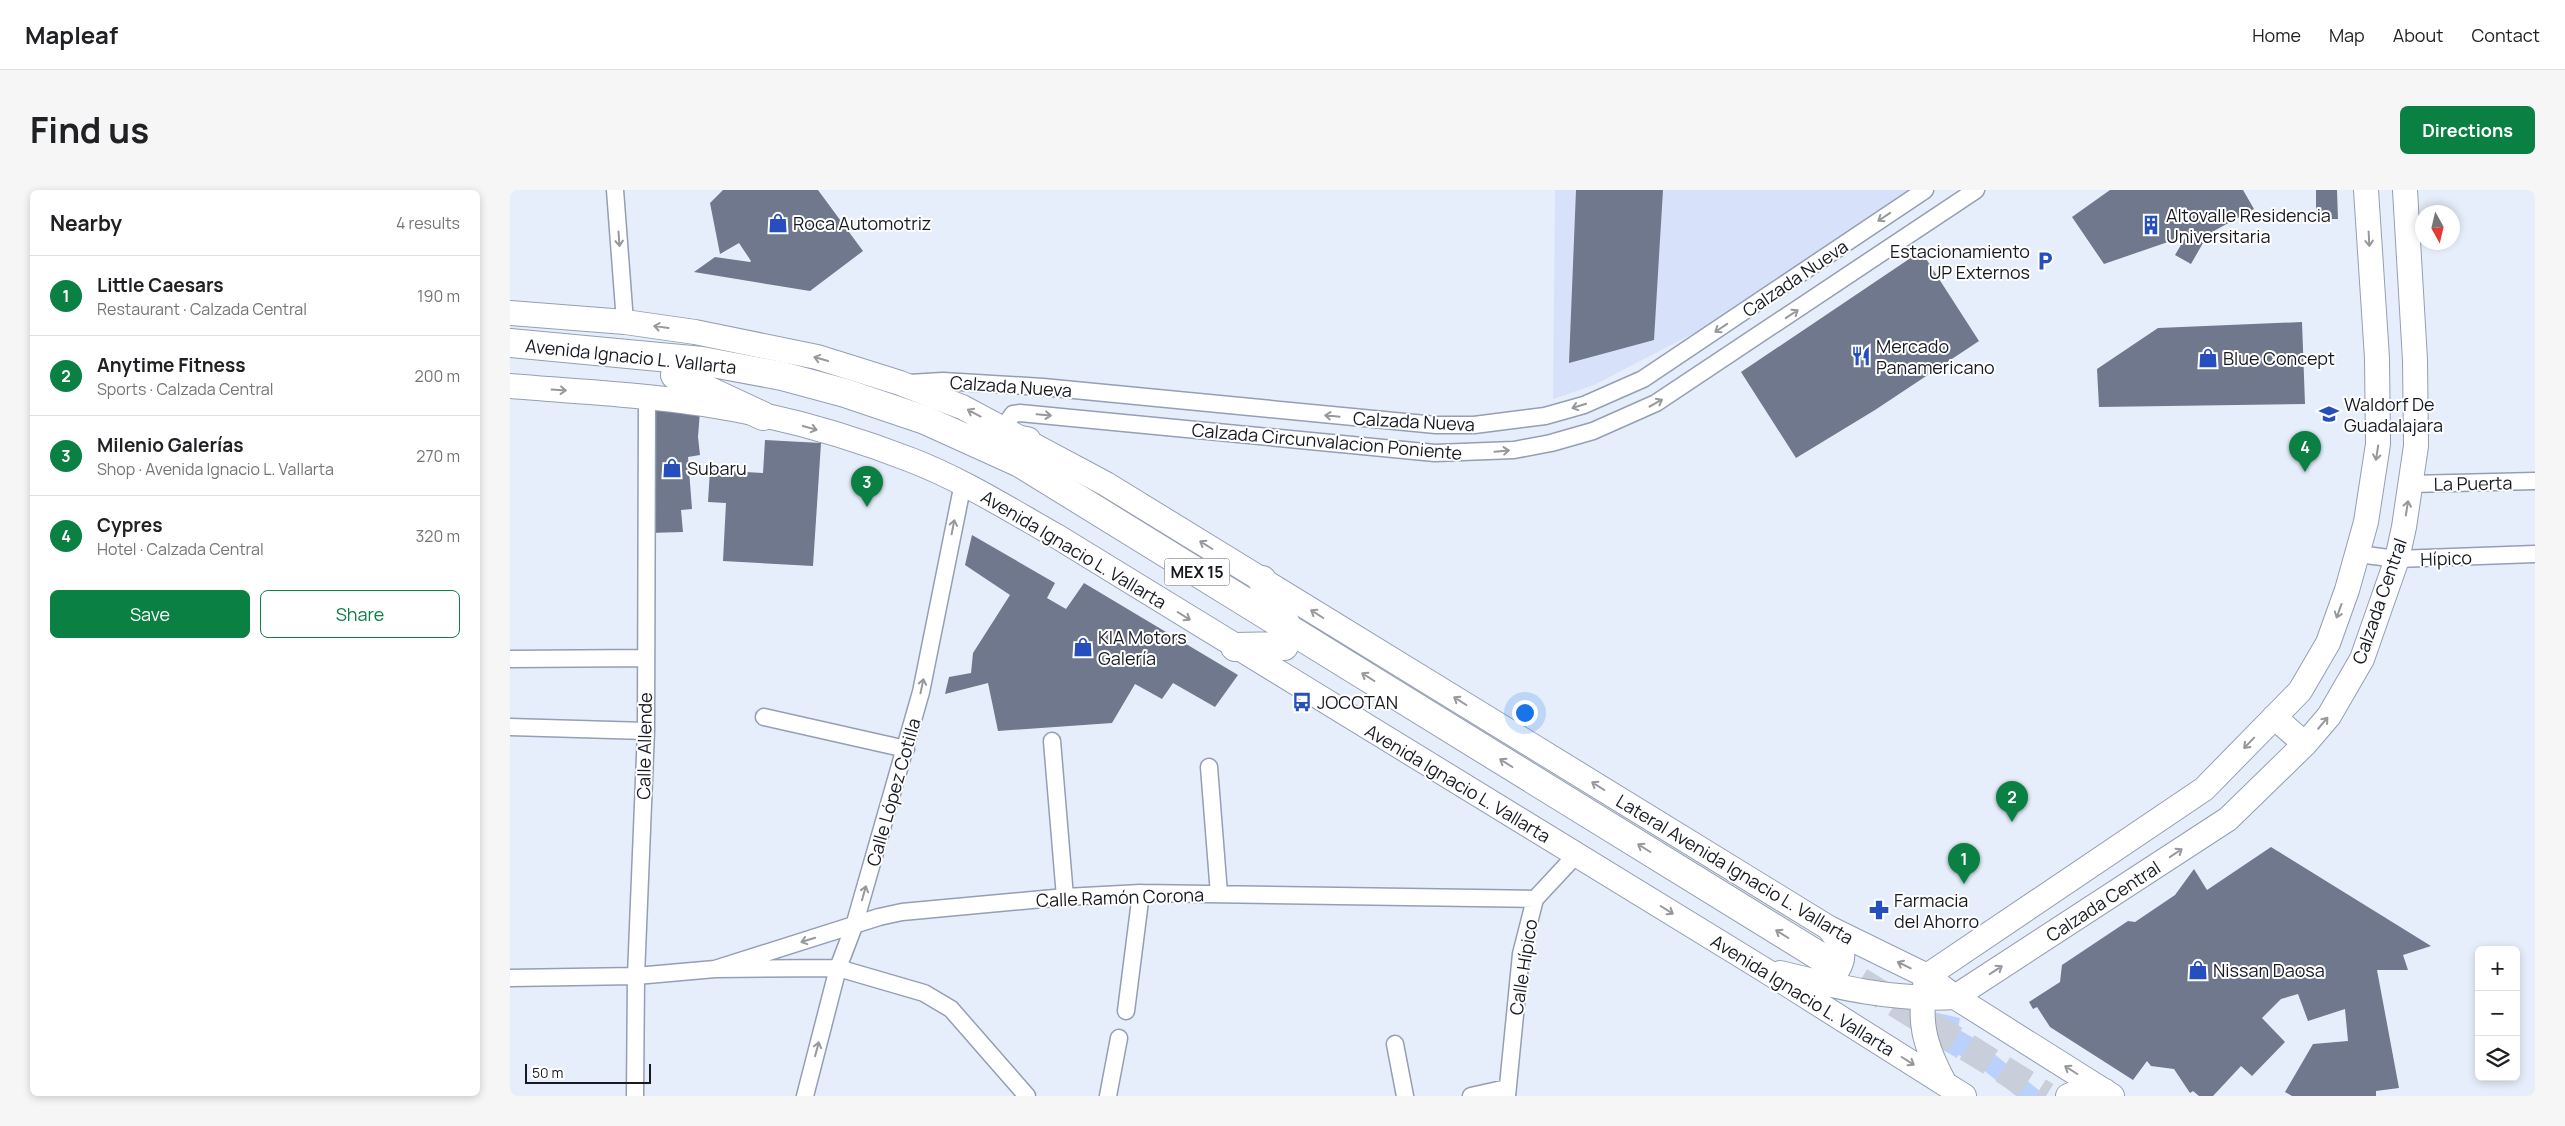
<!DOCTYPE html>
<html lang="en">
<head>
<meta charset="utf-8">
<style>
	:root { --surface:#fff; --page:#f6f6f6; --text:#202124; --muted:#757577; --line:#e0e0e0; --accent:#0b8043 }
	body { margin:0; font-family:Manrope,sans-serif; background:var(--page); color:var(--text) }
	.controls { position:absolute; right:15px; bottom:15px; display:grid; overflow:hidden; border-radius:8px; box-shadow:0 2px 8px #0003 }
	.controls button { width:45px; height:45px; display:grid; place-items:center; padding:0; border:0; border-bottom:1px solid var(--line); background:var(--surface); color:var(--text); font:25px sans-serif }
	.compass { position:absolute; left:1905px; top:15px; width:45px; height:45px; border-radius:50%; background:var(--surface); box-shadow:0 2px 8px #0003; rotate:172deg }
	.scale { position:absolute; left:15px; bottom:12px; width:126px; box-sizing:border-box; padding-left:5px; border:2px solid #171a22; border-top:0; font-size:14px; line-height:18px; white-space:nowrap; color:#171a22; -webkit-text-stroke:4px #fff; paint-order:stroke }
	.you { position:absolute; left:1014px; top:522px; width:18px; height:18px; margin:-12px; border:4px solid #fff; border-radius:50%; background:#1a73e8; box-shadow:0 0 0 8px #1a73e833 }
	.badge { display:grid; place-items:center; width:32px; height:32px; border-radius:50%; background:var(--accent); color:#fff; font-size:16px; font-weight:700 }
	.pin { position:absolute; translate:-50% -41px; filter:drop-shadow(0 1px 2px #0008) }
	.pin::after { content:''; position:absolute; top:26px; width:18px; height:15px; background:inherit; clip-path:polygon(0 0,100% 0,50% 100%) }
	.list { margin:0; padding:0; list-style:none }
	h2 { display:flex; justify-content:space-between; align-items:center; height:65px; margin:0; padding:0 20px; font-size:21px }
	h2 small { font-size:16px; font-weight:400; color:var(--muted) }
	.list li { display:grid; grid-template-columns:32px 1fr auto; gap:15px; align-items:center; box-sizing:border-box; height:80px; padding:0 20px; border-top:1px solid var(--line) }
	.list b { display:block; font-size:19px; white-space:nowrap }
	.list p { margin:0; font-size:16px; white-space:nowrap; color:var(--muted) }
	.list em { font-size:16px; font-style:normal; color:var(--muted) }
	.actions { display:flex; gap:10px; padding:15px 20px }
	.actions a { flex:1; padding:11px 0; border:1px solid var(--accent); border-radius:8px; text-align:center; font-size:18px; color:var(--accent) }
	.actions .main { background:var(--accent); color:#fff }
	.icon { flex:none; width:28px; height:28px; fill:none; stroke:currentColor; stroke-width:2; stroke-linecap:round; stroke-linejoin:round }
	.map { position:relative; flex:none; width:2025px; height:906px; overflow:hidden; border-radius:8px }
	header { display:flex; align-items:center; gap:30px; box-sizing:border-box; height:70px; padding:0 25px; background:var(--surface); border-bottom:1px solid var(--line) }
	header strong { font-size:24px }
	nav { display:flex; gap:28px; margin-inline-start:auto; font-size:18px }
	.intro { display:flex; align-items:center; justify-content:space-between; box-sizing:border-box; height:120px; padding:0 30px }
	h1 { margin:0; font-size:35px }
	.button { padding:12px 22px; border-radius:8px; background:var(--accent); color:#fff; font-size:18px; font-weight:700 }
	main { display:flex; gap:30px; padding:0 30px }
	aside { flex:1; background:var(--surface); border-radius:8px; box-shadow:0 2px 8px #0003 }
	.map>svg:first-child { display:block }
</style>
</head>
<body>
<header>
<strong>Mapleaf</strong>
<nav><a>Home</a><a>Map</a><a>About</a><a>Contact</a></nav>
</header>
<div class="intro"><h1>Find us</h1><a class="button">Directions</a></div>
<main>
<aside>
<h2>Nearby<small>4 results</small></h2>
<ul class="list">
<li><span class="badge">1</span><div><b>Little Caesars</b><p>Restaurant · Calzada Central</p></div><em>190 m</em></li>
<li><span class="badge">2</span><div><b>Anytime Fitness</b><p>Sports · Calzada Central</p></div><em>200 m</em></li>
<li><span class="badge">3</span><div><b>Milenio Galerías</b><p>Shop · Avenida Ignacio L. Vallarta</p></div><em>270 m</em></li>
<li><span class="badge">4</span><div><b>Cypres</b><p>Hotel · Calzada Central</p></div><em>320 m</em></li>
</ul>
<div class="actions"><a class="main">Save</a><a>Share</a></div>
</aside>
<div class="map">
<svg width="2025" height="906" viewBox="0 0 2025 906">
	<rect width="100%" height="100%" fill="#e7eefb"/>
	<path fill="#d7e2fa" d="M 1045,0 L 1401,0 L 1188,141 L 1084,195 L 1043,209 Z"/>
	<path fill="#bbd1fd" d="M 1423,822 L 1450,828 L 1448,839 L 1467,850 L 1536,906 L 1506,906 L 1477,883 L 1470,874 L 1448,865 L 1447,868 L 1426,856 Z"/>
	<path fill="#6f788c" d="M 213,0 L 308,0 L 353,61 L 300,101 L 184,82 L 205,67 L 240,72 L 241,71 L 229,53 L 210,64 L 200,13 Z
		M 1066,0 L 1153,0 L 1144,150 L 1059,173 Z
		M 1600,0 L 1733,0 L 1744,19 L 1691,48 L 1684,43 L 1594,74 L 1562,27 Z
		M 1806,0 L 1827,0 L 1828,29 L 1806,29 Z
		M 1675,48 L 1680,53 L 1685,48 L 1693,53 L 1681,74 L 1665,65 Z
		M 1411,61 L 1469,151 L 1365,220 L 1286,268 L 1231,182 Z
		M 1792,132 L 1795,214 L 1589,217 L 1587,179 L 1648,138 Z
		M 137,215 L 190,221 L 188,247 L 190,265 L 178,267 L 182,319 L 171,320 L 173,342 L 138,343 Z
		M 255,250 L 311,253 L 303,376 L 213,371 L 216,313 L 198,312 L 200,280 L 253,283 Z
		M 462,345 L 545,393 L 537,408 L 556,419 L 574,393 L 728,485 L 705,517 L 663,493 L 652,509 L 625,494 L 602,533 L 488,541 L 478,493 L 435,504 L 439,487 L 461,483 L 463,463 L 500,405 L 455,375 Z
		M 1761,657 L 1921,756 L 1893,765 L 1898,780 L 1867,780 L 1889,898 L 1866,901 L 1866,906 L 1782,906 L 1775,902 L 1803,854 L 1838,851 L 1835,819 L 1798,831 L 1788,804 L 1771,809 L 1752,828 L 1775,852 L 1742,886 L 1731,876 L 1703,906 L 1689,906 L 1683,901 L 1680,903 L 1664,879 L 1641,876 L 1637,871 L 1623,890 L 1540,837 L 1527,817 L 1523,819 L 1519,812 L 1550,792 L 1552,775 L 1618,731 L 1625,732 L 1665,705 L 1684,679 L 1697,700 Z"/>
	<g fill="none" stroke-linecap="round" stroke-linejoin="round">
		<path stroke="#c8ceda" stroke-width="28" stroke-dasharray="28 14" stroke-linecap="butt" d="M 1314,769 L 1536,906"/>
		<defs>
			<path id="street" d="M 105,0 L 115,132
				M 399,193 L 433,191 L 533,197 L 926,235 L 964,235 L 1035,226 L 1074,215 L 1133,189 L 1415,0
				M 493,238 L 503,224 L 510,223 L 925,263 L 1004,260 L 1041,253 L 1083,241 L 1146,213 L 1466,0
				M 1901,294 L 2025,291
				M 1848,364 L 1887,369 L 2025,364
				M 0,469 L 136,468
				M 254,527 L 396,559
				M 0,537 L 136,541
				M 542,551 L 555,707
				M 699,577 L 709,704
				M 205,779 L 369,727 L 392,722 L 555,707 L 631,703 L 1025,709
				M 0,788 L 126,786 L 205,779 L 328,778 L 414,803 L 441,819 L 517,906
				M 616,821 L 631,703
				M 885,854 L 895,906
				M 125,906 L 126,786 L 136,541 L 137,207
				M 295,906 L 328,778 L 344,736 L 411,502 L 453,293
				M 598,906 L 609,848
				M 961,906 L 997,898
				M 997,906 L 1011,764 L 1025,709 L 1066,665"/>
			<path id="secondary" d="M 0,123 L 115,132 L 185,142 L 307,167 L 390,193 L 452,217 L 596,294 L 1319,738 L 1417,786 L 1445,807 L 1602,906
				M 0,196 C 45,200 91,202 136,207 C 226,215 317,237 401,270 C 453,290 500,320 548,347 L 1253,779 L 1454,906
				M 1764,527 L 1795,554
				M 1270,783 C 1327,797 1385,811 1445,807 L 1718,629 L 1795,554 L 1819,526 L 1852,469 L 1887,369 L 1894,337 L 1906,256 L 1905,170 L 1895,0
				M 1317,793 C 1337,771 1337,762 1319,738
				M 1435,894 C 1414,855 1407,830 1417,786 L 1694,599 L 1790,501 L 1818,453 L 1837,400 L 1856,332 L 1868,254 L 1867,168 L 1856,0
				M 1558,906 L 1573,900 L 1595,901"/>
			<path id="highway" d="M 0,153 L 192,171 L 272,186 L 335,203 L 415,230 L 510,273 L 1314,769
				M 165,185 L 253,226
				M 466,244 L 517,251
				M 752,390 L 778,438
				M 725,457 L 774,456"/>
		</defs>
		<use href="#street" stroke="#949eb4" stroke-width="19"/>
		<use href="#secondary" stroke="#949eb4" stroke-width="26"/>
		<use href="#highway" stroke="#949eb4" stroke-width="30"/>
		<use href="#street" stroke="#fff" stroke-width="16"/>
		<use href="#secondary" stroke="#fff" stroke-width="24"/>
		<use href="#highway" stroke="#fff" stroke-width="28"/>
	</g>
	<defs><path id="oneway-shaft" d="M-6 0H5M1.5-3L5.5 0L1.5 3" fill="none" stroke-width="1.6" stroke-linecap="round" stroke-linejoin="round" transform="scale(1.25)"/></defs>
	<g stroke="#97989c">
		<use href="#oneway-shaft" transform="translate(1374 27) rotate(146)"/>
		<use href="#oneway-shaft" transform="translate(109 49) rotate(86)"/>
		<use href="#oneway-shaft" transform="translate(1859 49) rotate(87)"/>
		<use href="#oneway-shaft" transform="translate(1282 124) rotate(-34)"/>
		<use href="#oneway-shaft" transform="translate(151 137) rotate(-172)"/>
		<use href="#oneway-shaft" transform="translate(1211 138) rotate(146)"/>
		<use href="#oneway-shaft" transform="translate(311 169) rotate(-164)"/>
		<use href="#oneway-shaft" transform="translate(49 200) rotate(4)"/>
		<use href="#oneway-shaft" transform="translate(1146 213) rotate(-29)"/>
		<use href="#oneway-shaft" transform="translate(1069 216) rotate(163)"/>
		<use href="#oneway-shaft" transform="translate(464 223) rotate(-152)"/>
		<use href="#oneway-shaft" transform="translate(534 225) rotate(5)"/>
		<use href="#oneway-shaft" transform="translate(822 226) rotate(-174)"/>
		<use href="#oneway-shaft" transform="translate(300 238) rotate(15)"/>
		<use href="#oneway-shaft" transform="translate(992 261) rotate(-5)"/>
		<use href="#oneway-shaft" transform="translate(1867 263) rotate(99)"/>
		<use href="#oneway-shaft" transform="translate(1897 318) rotate(-81)"/>
		<use href="#oneway-shaft" transform="translate(443 337) rotate(-79)"/>
		<use href="#oneway-shaft" transform="translate(696 355) rotate(-148)"/>
		<use href="#oneway-shaft" transform="translate(1829 421) rotate(110)"/>
		<use href="#oneway-shaft" transform="translate(807 424) rotate(-148)"/>
		<use href="#oneway-shaft" transform="translate(674 426) rotate(32)"/>
		<use href="#oneway-shaft" transform="translate(858 487) rotate(-148)"/>
		<use href="#oneway-shaft" transform="translate(412 496) rotate(-78)"/>
		<use href="#oneway-shaft" transform="translate(950 511) rotate(-148)"/>
		<use href="#oneway-shaft" transform="translate(1813 533) rotate(-50)"/>
		<use href="#oneway-shaft" transform="translate(1739 553) rotate(134)"/>
		<use href="#oneway-shaft" transform="translate(996 573) rotate(-148)"/>
		<use href="#oneway-shaft" transform="translate(1088 596) rotate(-148)"/>
		<use href="#oneway-shaft" transform="translate(1134 658) rotate(-148)"/>
		<use href="#oneway-shaft" transform="translate(1666 663) rotate(-34)"/>
		<use href="#oneway-shaft" transform="translate(354 703) rotate(-74)"/>
		<use href="#oneway-shaft" transform="translate(1157 720) rotate(32)"/>
		<use href="#oneway-shaft" transform="translate(1272 744) rotate(-148)"/>
		<use href="#oneway-shaft" transform="translate(298 750) rotate(163)"/>
		<use href="#oneway-shaft" transform="translate(1394 775) rotate(-154)"/>
		<use href="#oneway-shaft" transform="translate(1486 780) rotate(-33)"/>
		<use href="#oneway-shaft" transform="translate(307 859) rotate(-75)"/>
		<use href="#oneway-shaft" transform="translate(1398 871) rotate(32)"/>
		<use href="#oneway-shaft" transform="translate(1561 880) rotate(-148)"/>
	</g>
	<defs>
		<symbol id="shop-bare" viewBox="-9 -9 18 18"><path d="M-5-2.5h2.3a2.7 3.5 0 0 1 5.4 0H5L5.5 6h-11ZM-1.5-2.5h3a1.5 2.3 0 0 0-3 0Z" fill="#274ebd" stroke="#fff" stroke-width="2.5" paint-order="stroke"/></symbol>
		<symbol id="building-bare" viewBox="-9 -9 18 18"><path d="M-4-6H4V6H1V3H-1V6H-4ZM-2.5-4.3h1.7v1.8h-1.7ZM.8-4.3h1.7v1.8H.8ZM-2.5-1h1.7V.8h-1.7ZM.8-1h1.7V.8H.8Z" fill="#274ebd" stroke="#fff" stroke-width="2.5" paint-order="stroke"/></symbol>
		<symbol id="parking-bare" viewBox="-9 -9 18 18"><path d="M-3.5-5.5H1a3.5 3.5 0 0 1 0 7H-1V5.5H-3.5ZM-1-3.4V-.6H.8a1.4 1.4 0 0 0 0-2.8Z" fill="#274ebd" stroke="#fff" stroke-width="2.5" paint-order="stroke"/></symbol>
		<symbol id="restaurant-bare" viewBox="-9 -9 18 18"><path d="M-5-6h1v4h1v-4h1v4h1v-4h1v5L-1.5 .5V6h-2V.5L-5-1ZM5-6V6H3V1.5H1.5Q1.5-4 5-6Z" fill="#274ebd" stroke="#fff" stroke-width="2.5" paint-order="stroke"/></symbol>
		<symbol id="school-bare" viewBox="-9 -9 18 18"><path d="M0-5L7-2L0 1L-7-2ZM-4 1L0 2.5L4 1V4Q0 6-4 4Z" fill="#274ebd" stroke="#fff" stroke-width="2.5" paint-order="stroke"/></symbol>
		<symbol id="bus-bare" viewBox="-9 -9 18 18"><path d="M-5-6H5V4H4V6H2V4H-2V6H-4V4H-5ZM-3.5-4V0h7V-4ZM-3.5 1.2v1.5H-2V1.2ZM2 1.2v1.5H3.5V1.2Z" fill="#274ebd" stroke="#fff" stroke-width="2.5" paint-order="stroke"/></symbol>
		<symbol id="pharmacy-bare" viewBox="-9 -9 18 18"><path d="M-2-6h4v4h4v4h-4v4h-4v-4h-4v-4h4Z" fill="#274ebd" stroke="#fff" stroke-width="2.5" paint-order="stroke"/></symbol>
	</defs>
	<g fill-rule="evenodd">
		<use href="#shop-bare" x="254" y="19" width="28" height="28"/>
		<use href="#building-bare" x="1627" y="21" width="28" height="28"/>
		<use href="#parking-bare" x="1521" y="57" width="28" height="28"/>
		<use href="#restaurant-bare" x="1337" y="152" width="28" height="28"/>
		<use href="#shop-bare" x="1684" y="154" width="28" height="28"/>
		<use href="#school-bare" x="1805" y="210" width="28" height="28"/>
		<use href="#shop-bare" x="148" y="264" width="28" height="28"/>
		<use href="#shop-bare" x="559" y="443" width="28" height="28"/>
		<use href="#bus-bare" x="778" y="498" width="28" height="28"/>
		<use href="#pharmacy-bare" x="1355" y="706" width="28" height="28"/>
		<use href="#shop-bare" x="1674" y="766" width="28" height="28"/>
	</g>
	<g text-anchor="middle" dominant-baseline="central" stroke-width="4" stroke-linejoin="round" paint-order="stroke">
		<rect fill="#fff" stroke="#5d5f64" stroke-width="1" x="654.5" y="368.5" width="65" height="27" rx="4"/>
		<g font-size="16" font-weight="bold" fill="#171a22">
			<text x="687" y="382">MEX 15</text>
		</g>
		<g font-size="18" fill="#171a22" stroke="#fff" text-anchor="start">
			<text x="1656" y="25">Altovalle Residencia<tspan x="1656" dy="21">Universitaria</tspan></text>
			<text x="283" y="33">Roca Automotriz</text>
			<text x="1520" y="61" text-anchor="end">Estacionamiento<tspan x="1520" dy="21">UP Externos</tspan></text>
			<text x="1366" y="156">Mercado<tspan x="1366" dy="21">Panamericano</tspan></text>
			<text x="1713" y="168">Blue Concept</text>
			<text x="1834" y="214">Waldorf De<tspan x="1834" dy="21">Guadalajara</tspan></text>
			<text x="177" y="278">Subaru</text>
			<text x="588" y="447">KIA Motors<tspan x="588" dy="21">Galería</tspan></text>
			<text x="807" y="512">JOCOTAN</text>
			<text x="1384" y="710">Farmacia<tspan x="1384" dy="21">del Ahorro</tspan></text>
			<text x="1703" y="780">Nissan Daosa</text>
		</g>
		<g font-size="18" fill="#171a22" stroke="#fff">
			<text transform="translate(1285 88) rotate(-34)">Calzada Nueva</text>
			<text transform="translate(121 166) rotate(6)">Avenida Ignacio L. Vallarta</text>
			<text transform="translate(501 196) rotate(4)">Calzada Nueva</text>
			<text transform="translate(904 231) rotate(3)">Calzada Nueva</text>
			<text transform="translate(817 251) rotate(5)">Calzada Circunvalacion Poniente</text>
			<text transform="translate(1963 293) rotate(-1)">La Puerta</text>
			<text transform="translate(564 359) rotate(31)">Avenida Ignacio L. Vallarta</text>
			<text transform="translate(1936 368) rotate(-2)">Hípico</text>
			<text transform="translate(1869 411) rotate(-71)">Calzada Central</text>
			<text transform="translate(134 556) rotate(-89)">Calle Allende</text>
			<text transform="translate(948 593) rotate(31)">Avenida Ignacio L. Vallarta</text>
			<text transform="translate(383 602) rotate(-74)">Calle López Cotilla</text>
			<text transform="translate(1225 679) rotate(31)">Lateral Avenida Ignacio L. Vallarta</text>
			<text transform="translate(610 707) rotate(-2)">Calle Ramón Corona</text>
			<text transform="translate(1593 711) rotate(-33)">Calzada Central</text>
			<text transform="translate(1013 777) rotate(-81)">Calle Hípico</text>
			<text transform="translate(1293 805) rotate(32)">Avenida Ignacio L. Vallarta</text>
		</g>
	</g>
</svg>
<div class="controls">
<button>+</button>
<button>−</button>
<button><svg class="icon" aria-label="layers" viewBox="0 0 24 24"><path d="M12 4l9 5-9 5-9-5zM3 14l9 5 9-5"/></svg></button>
</div>
<svg class="compass" viewBox="-18 -18 36 36"><path d="M0-13l5 13h-10z" fill="#e53935"/><path d="M0 13l5-13h-10z" fill="#757577"/></svg>
<div class="scale">50 m</div>
<div class="you"></div>
<div class="pin badge" style="left:1454px;top:694px">1</div>
<div class="pin badge" style="left:1502px;top:632px">2</div>
<div class="pin badge" style="left:357px;top:317px">3</div>
<div class="pin badge" style="left:1795px;top:282px">4</div>
</div>
</main>
</body>
</html>
